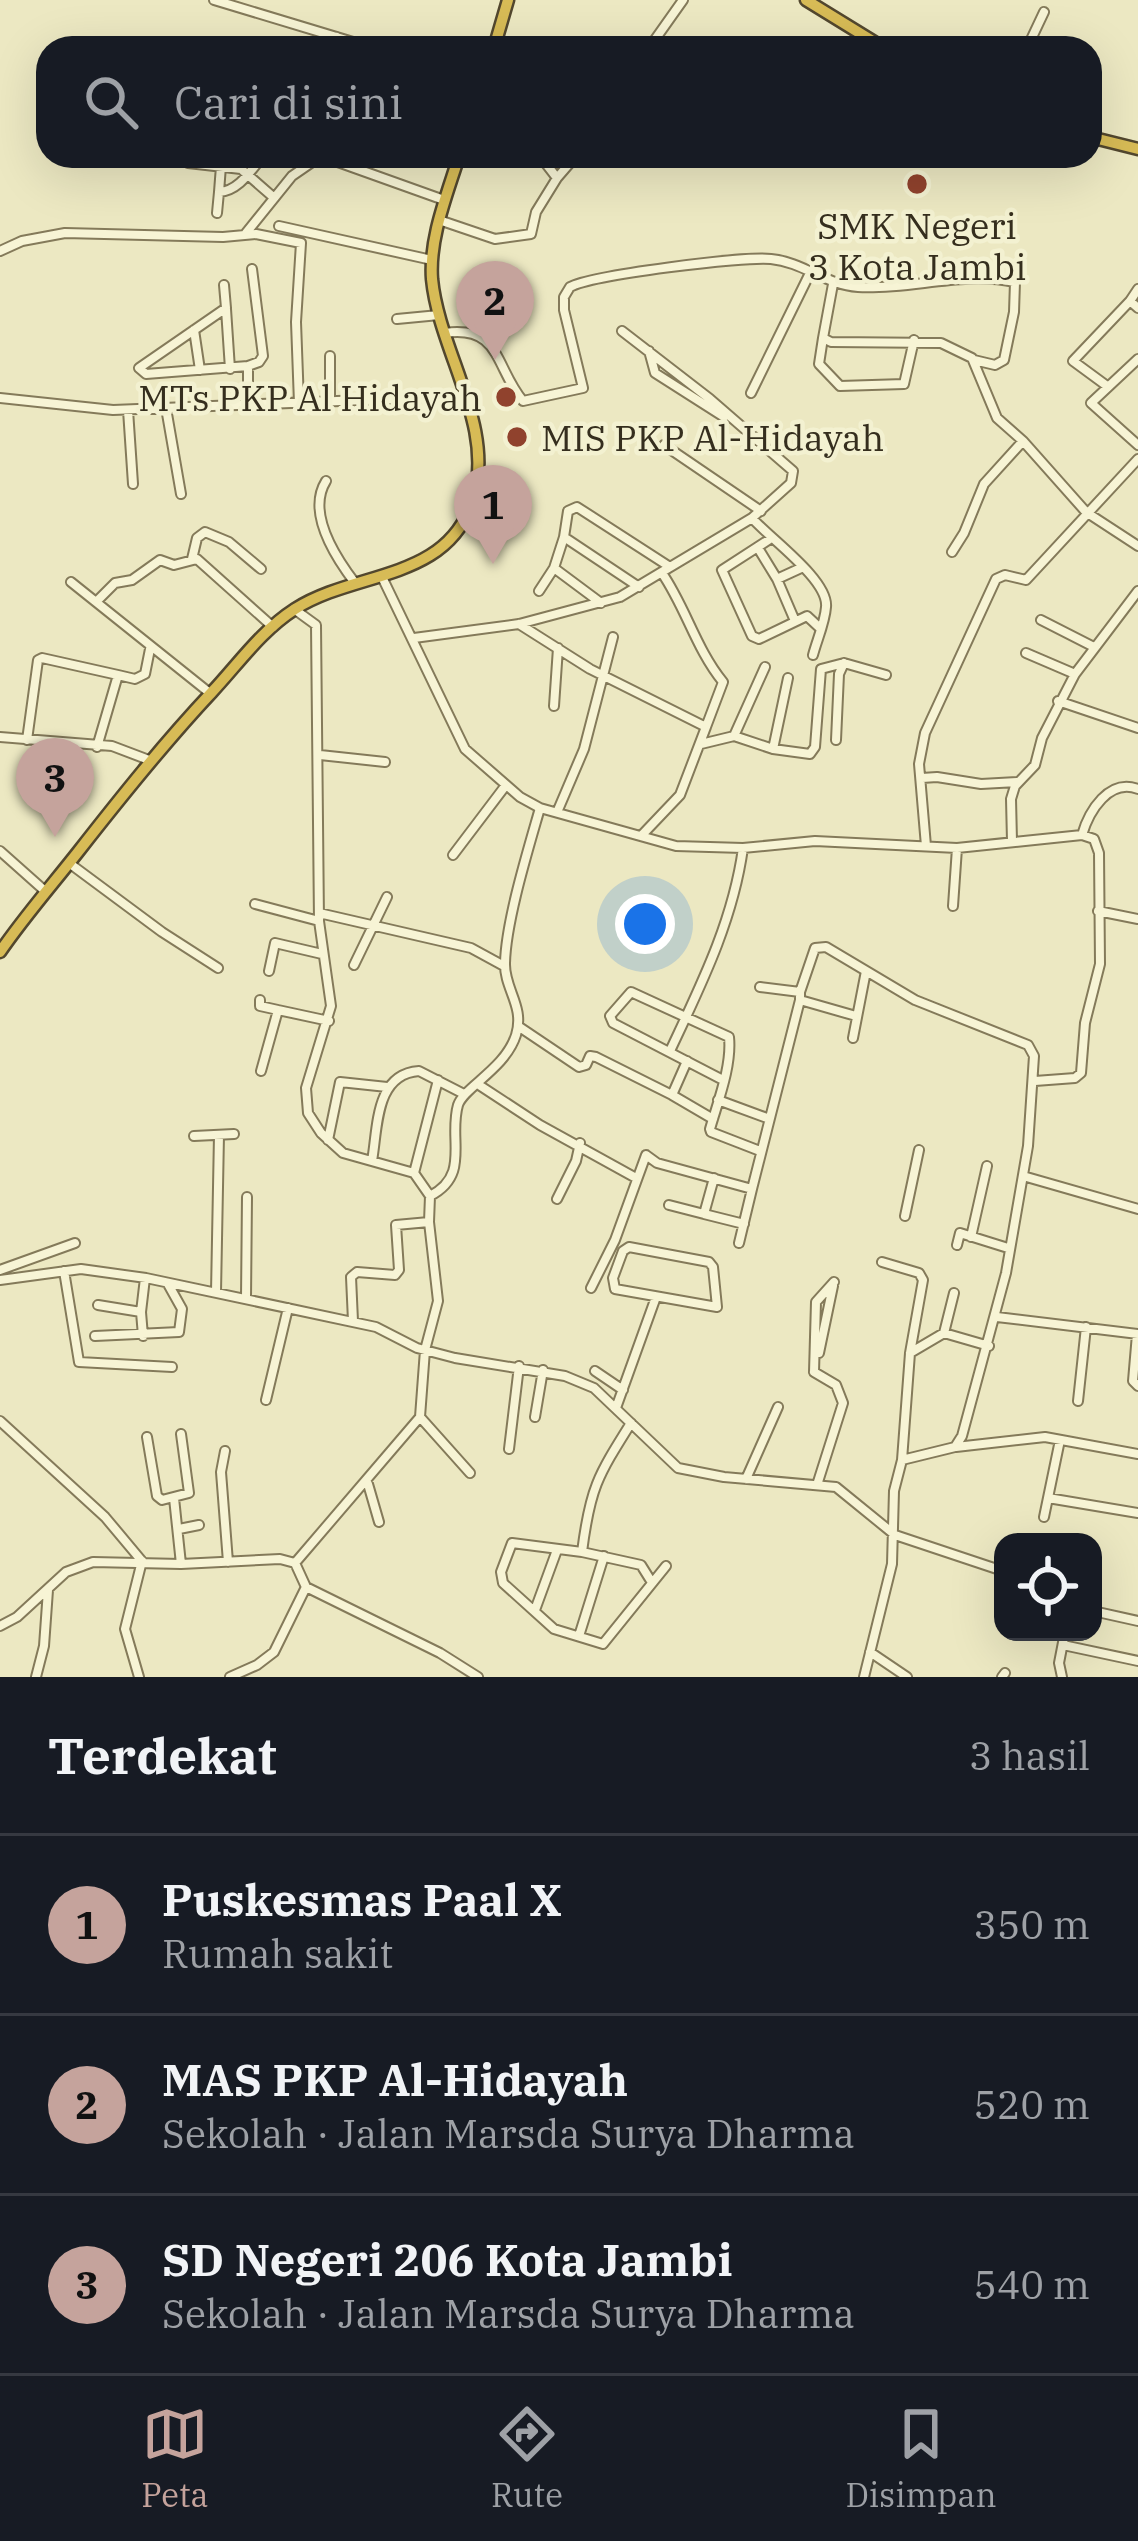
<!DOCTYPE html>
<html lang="id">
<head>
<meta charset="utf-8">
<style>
	:root { --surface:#171b24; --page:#242831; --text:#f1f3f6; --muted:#9ea1a6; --line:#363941; --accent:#c5a39c }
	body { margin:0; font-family:"IBM Plex Serif",serif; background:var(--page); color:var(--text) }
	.controls { position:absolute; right:36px; bottom:36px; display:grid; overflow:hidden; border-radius:24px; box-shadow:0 12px 48px #0002 }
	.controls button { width:108px; height:108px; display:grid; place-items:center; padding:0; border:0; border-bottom:3px solid var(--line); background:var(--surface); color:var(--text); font:60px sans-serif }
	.you { position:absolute; left:645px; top:924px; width:42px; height:42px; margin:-30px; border:9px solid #fff; border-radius:50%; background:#1a73e8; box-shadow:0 0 0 18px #1a73e833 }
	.badge { display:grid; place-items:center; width:78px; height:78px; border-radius:50%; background:var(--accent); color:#111; font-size:39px; font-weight:700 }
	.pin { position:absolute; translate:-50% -99px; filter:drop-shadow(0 3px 6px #0008) }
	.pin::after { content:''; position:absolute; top:63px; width:42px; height:36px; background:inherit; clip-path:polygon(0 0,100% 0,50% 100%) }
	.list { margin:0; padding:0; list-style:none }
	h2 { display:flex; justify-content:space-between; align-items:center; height:156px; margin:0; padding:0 48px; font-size:51px }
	h2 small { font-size:39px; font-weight:400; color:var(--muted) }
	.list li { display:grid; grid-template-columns:78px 1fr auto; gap:36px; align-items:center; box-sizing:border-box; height:180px; padding:0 48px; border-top:3px solid var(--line) }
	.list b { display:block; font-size:45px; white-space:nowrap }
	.list p { margin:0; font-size:39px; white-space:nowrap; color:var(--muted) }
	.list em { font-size:39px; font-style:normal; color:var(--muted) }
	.icon { flex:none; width:66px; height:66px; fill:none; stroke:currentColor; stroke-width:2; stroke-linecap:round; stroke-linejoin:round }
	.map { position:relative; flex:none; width:1138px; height:1677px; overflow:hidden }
	.search { position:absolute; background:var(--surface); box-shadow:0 12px 48px #0002; left:36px; right:36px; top:36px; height:132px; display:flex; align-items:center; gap:30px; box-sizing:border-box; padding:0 42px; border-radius:36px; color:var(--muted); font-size:45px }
	.sheet { height:696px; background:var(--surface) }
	nav { display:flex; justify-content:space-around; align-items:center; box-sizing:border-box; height:168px; border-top:3px solid var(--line); background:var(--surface); font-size:33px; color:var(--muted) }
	nav a { display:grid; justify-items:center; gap:6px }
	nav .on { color:var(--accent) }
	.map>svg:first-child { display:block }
</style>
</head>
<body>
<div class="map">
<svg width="1138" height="1677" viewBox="0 0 1138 1677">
	<rect width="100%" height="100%" fill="#ece8c2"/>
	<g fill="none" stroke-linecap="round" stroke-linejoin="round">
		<defs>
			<path id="minor" d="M 214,0 L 373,48
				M 329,48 L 337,37
				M 649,48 L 683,0
				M 1027,48 L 1044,12
				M 185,156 L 188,163 L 241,169 L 272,196
				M 276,156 L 278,158
				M 321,156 L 444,200
				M 221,166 L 219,192 C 239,191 251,170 263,156
				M 355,167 L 361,156
				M 557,178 L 576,156
				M 217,213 L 219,192
				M 439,220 L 495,239 L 531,234 L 536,212 L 557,178 L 540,156
				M 279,226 L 432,260
				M 246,233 L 292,176 L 321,156
				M 0,251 L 22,241 L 65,233 L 223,237 L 256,234 L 301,243 L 296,322 L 299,403
				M 833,284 L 823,338 L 831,342 L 941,343 L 972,358 L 997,418 L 1023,441 L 1086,512 L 1138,546
				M 224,285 L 226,308 L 139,368 L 146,374 L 248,366 L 248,403
				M 1138,289 L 1130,301 L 1138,308
				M 226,309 L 230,369
				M 397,319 L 439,315
				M 194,330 L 200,370
				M 445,333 C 501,325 495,368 523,401 L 583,388 L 564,310 L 564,297 L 570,287 C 592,275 744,256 771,259 C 803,262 826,285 858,287 C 911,290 961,271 1015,282 L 1014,312 L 1004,360 L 995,365 L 974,360
				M 823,338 L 819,364 L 840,386 L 904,384 L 914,340
				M 649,351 L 655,373 L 724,417
				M 1138,359 L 1091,403 L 1138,445
				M 248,366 L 259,362 L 263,356 L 252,269
				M 1107,386 L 1073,361 L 1130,301
				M 751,393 L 810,273
				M 0,398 L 113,410 L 464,396
				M 330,403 L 330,356
				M 166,408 L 181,494
				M 128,410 L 133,484
				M 664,445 L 761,511
				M 326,481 C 306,513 336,558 355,583
				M 752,518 C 768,537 829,580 826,607 C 825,622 817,640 813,655
				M 564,537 L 568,511 L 577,507 L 670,567
				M 770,539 L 722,570 L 752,636 L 759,639 L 807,616 L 821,629
				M 758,548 L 777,579 L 795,621
				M 952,552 L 964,533 L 984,484 L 1023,441
				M 192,559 L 197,538 L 205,532 L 229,542 L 261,569
				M 554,568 L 601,603
				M 662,573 C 686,608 696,649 723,682 L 706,727
				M 382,577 L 465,749 L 520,797 L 540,808 L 676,846 L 743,848 L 815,841 L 957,848 L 1082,835 L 1094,839 L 1099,853 L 1100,964 L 1085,1023 L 1081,1073 L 1075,1078 L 1035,1081
				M 777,579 L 801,568
				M 71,582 L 211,694
				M 539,591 L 554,568 L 564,537 L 639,587
				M 96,602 L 115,583 L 132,580 L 160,560 L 174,565 L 197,559 L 273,627
				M 294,609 L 316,625 L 319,921 L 331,1006 L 306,1088 L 308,1113 L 321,1133 L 343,1153 L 414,1173 L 430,1196 C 471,1175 448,1139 458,1105 C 464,1087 505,1069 516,1035 C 525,1006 504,989 505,963 C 506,921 528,850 540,808
				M 1041,620 L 1094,647
				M 519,624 L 590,669 L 706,727 L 680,795 L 641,836
				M 414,638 L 519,624 L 620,597 L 752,518 L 791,483 L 793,471 L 710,399 L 622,331
				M 1026,653 L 1075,674
				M 118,675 L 135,679 L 145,674 L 150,649
				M 1058,701 L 1138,728
				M 554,706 L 558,648
				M 734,736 L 773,749 L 810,754 L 815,747 L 821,669 L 844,663 L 886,675
				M 0,737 L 112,746 L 149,760
				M 27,740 L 38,660 L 42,658 L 118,675 L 97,747
				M 836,740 L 839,674 L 844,663
				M 701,744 L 734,736 L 765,667
				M 773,749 L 788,678
				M 320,755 L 385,762
				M 922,778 L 937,777 L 981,784 L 1017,782
				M 558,810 L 584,749 L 613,637
				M 1082,835 C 1089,811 1109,778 1138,789
				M 1012,841 L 1011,799 L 1015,786 L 1035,765 L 1042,738 L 1075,674 L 1138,591
				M 926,846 L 919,764 L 925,733 L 996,579 L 1005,575 L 1026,580 L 1138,459
				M 0,851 L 45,891
				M 453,855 L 506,785
				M 69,863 L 162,932 L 218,968
				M 255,904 L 319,921
				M 953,906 L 957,848
				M 1098,911 L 1138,919
				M 319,913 L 471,948 L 504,966
				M 354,965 L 387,897
				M 269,971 L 275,943 L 322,954
				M 760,987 L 800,992 L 800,1000 L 856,1016
				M 800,992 L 815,948 L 826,947 L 915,1000 L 1028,1045 L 1034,1056 L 1028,1146 L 1006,1273 L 962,1436 L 955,1447 L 902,1460 L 894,1491 L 892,1564 L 864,1677
				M 260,1000 L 260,1006 L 278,1010
				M 518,1026 L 579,1067 L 586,1065 L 590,1056 L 596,1057 L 672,1095 L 687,1061
				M 853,1038 L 866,971
				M 670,1051 C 701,985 733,921 743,848
				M 261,1071 L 278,1010 L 329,1021
				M 723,1080 L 613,1023 L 610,1016 L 631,992 L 729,1037 C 732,1066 718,1101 710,1129 L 711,1132 L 760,1151
				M 479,1085 L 540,1125 L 636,1178
				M 672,1095 L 713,1119
				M 718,1100 L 767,1118
				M 194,1136 L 234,1134
				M 328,1140 L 340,1082 L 387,1087
				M 372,1161 C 378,1127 375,1074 419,1071 L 464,1094
				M 414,1173 L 438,1080
				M 1023,1176 L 1138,1209
				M 714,1178 L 704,1214 L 744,1224
				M 557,1199 L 576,1161 L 580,1143
				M 669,1205 L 704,1214
				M 905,1216 L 919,1150
				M 971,1237 L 987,1166
				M 739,1243 L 752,1189
				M 957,1245 L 960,1233 L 1008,1248
				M 629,1247 L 709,1262 L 713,1267 L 717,1307 L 615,1289 L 613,1278 L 623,1251 Z
				M 882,1262 L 919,1273 L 923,1280 L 910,1353 L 902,1460
				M 0,1270 L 75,1243
				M 64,1271 L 79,1362 L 172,1367
				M 0,1280 L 81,1269 L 146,1278 L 376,1327 L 417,1348 L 455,1358 L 565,1376 L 594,1388 L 678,1468 L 724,1477 L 836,1487 L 895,1535 L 1003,1571
				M 591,1288 L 615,1240 L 646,1155 L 657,1163 L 752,1189 L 800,1000
				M 216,1292 L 219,1135
				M 246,1298 L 247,1197
				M 98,1305 L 141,1312
				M 997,1317 L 1138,1334
				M 353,1321 L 351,1277 L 357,1272 L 395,1275 L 399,1270 L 396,1225 L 429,1222
				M 944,1333 L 954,1293
				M 1137,1334 L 1133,1381 L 1138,1386
				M 95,1336 L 179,1332 L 182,1309 L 168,1284
				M 143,1336 L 141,1312 L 145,1278
				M 819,1353 L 833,1286
				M 910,1353 L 944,1333 L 989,1346
				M 595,1371 L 623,1390
				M 814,1372 L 836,1385 L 843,1403 L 817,1485
				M 814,1372 L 816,1302 L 834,1282
				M 266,1400 L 288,1308
				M 1078,1401 L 1086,1327
				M 616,1408 L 656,1297
				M 420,1417 L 470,1473
				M 535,1417 L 543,1370
				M 0,1421 L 105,1517 L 141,1560
				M 631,1423 C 597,1477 590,1489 582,1552 L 512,1543 L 501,1572 L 503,1583 L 554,1629 L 603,1644 L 666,1566
				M 147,1437 L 157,1496 L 162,1500 L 189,1493 L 181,1434
				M 956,1447 L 1045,1437 L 1138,1454
				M 509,1449 L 519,1366
				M 225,1451 L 221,1472 L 228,1562
				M 746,1479 L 778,1407
				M 368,1484 L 379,1522
				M 174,1498 L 181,1564
				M 1048,1498 L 1138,1513
				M 1044,1517 L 1060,1440
				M 179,1529 L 199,1525
				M 582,1552 L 641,1565 L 651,1581
				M 295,1563 L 420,1417 L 425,1350 L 438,1301 L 429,1222 L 430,1196
				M 535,1610 L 557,1550
				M 1093,1611 L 1138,1621
				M 0,1626 L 17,1617 L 66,1572 L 93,1562 L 181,1564 L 280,1559 L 295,1563 L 306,1587 L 440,1653 L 478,1677
				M 579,1636 L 604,1556
				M 1063,1645 L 1138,1661
				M 870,1652 L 907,1677
				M 36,1677 L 44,1646 L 48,1590
				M 139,1677 L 125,1629 L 142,1561
				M 230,1677 L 257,1665 L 274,1652 L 306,1587
				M 1002,1677 L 1005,1673
				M 1062,1677 L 1059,1663 L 1065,1632"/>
			<path id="highway" d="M 806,0 L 884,48
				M 494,48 L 508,0
				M 1090,137 L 1138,149
				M 0,952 C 24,917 52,885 78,852 C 121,797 164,743 212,692 C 239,663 261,631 295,609 C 356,570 447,582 473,500 C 496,426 439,352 432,279 C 429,238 447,195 459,156"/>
		</defs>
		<use href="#minor" stroke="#847a5a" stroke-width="12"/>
		<use href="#highway" stroke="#52472e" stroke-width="15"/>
		<use href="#minor" stroke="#f7f4d5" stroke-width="8"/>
		<use href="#highway" stroke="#d7bb56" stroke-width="10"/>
	</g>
	<g fill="#90422d" stroke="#f3f1d1" stroke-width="4.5">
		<circle cx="917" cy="184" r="12"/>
		<circle cx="506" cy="397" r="12"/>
		<circle cx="517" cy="437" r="12"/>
	</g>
	<g text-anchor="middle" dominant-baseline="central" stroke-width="9" stroke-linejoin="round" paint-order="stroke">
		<g font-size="36" fill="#352e1e" stroke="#f3f1d1">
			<text x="917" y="225">SMK Negeri<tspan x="917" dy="41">3 Kota Jambi</tspan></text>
			<text x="482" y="397" text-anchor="end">MTs PKP Al Hidayah</text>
			<text x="541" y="437" text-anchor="start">MIS PKP Al-Hidayah</text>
		</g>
	</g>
</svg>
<div class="controls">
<button><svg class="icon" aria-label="locate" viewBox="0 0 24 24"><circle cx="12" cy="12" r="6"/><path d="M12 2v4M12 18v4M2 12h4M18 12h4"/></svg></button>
</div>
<div class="you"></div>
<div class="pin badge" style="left:493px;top:564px">1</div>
<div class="pin badge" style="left:495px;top:360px">2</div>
<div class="pin badge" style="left:55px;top:837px">3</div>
<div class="search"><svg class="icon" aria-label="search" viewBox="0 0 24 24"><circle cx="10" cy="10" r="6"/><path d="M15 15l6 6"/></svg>Cari di sini</div>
</div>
<section class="sheet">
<h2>Terdekat<small>3 hasil</small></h2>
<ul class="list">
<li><span class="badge">1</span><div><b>Puskesmas Paal X</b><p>Rumah sakit</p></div><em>350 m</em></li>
<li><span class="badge">2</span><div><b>MAS PKP Al-Hidayah</b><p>Sekolah · Jalan Marsda Surya Dharma</p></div><em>520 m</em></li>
<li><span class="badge">3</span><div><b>SD Negeri 206 Kota Jambi</b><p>Sekolah · Jalan Marsda Surya Dharma</p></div><em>540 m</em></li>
</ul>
</section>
<nav>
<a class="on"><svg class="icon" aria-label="map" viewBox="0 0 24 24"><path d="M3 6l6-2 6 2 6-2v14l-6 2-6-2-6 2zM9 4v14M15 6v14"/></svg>Peta</a>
<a><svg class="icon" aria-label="directions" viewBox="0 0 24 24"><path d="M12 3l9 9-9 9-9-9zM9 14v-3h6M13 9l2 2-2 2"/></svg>Rute</a>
<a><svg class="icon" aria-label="saved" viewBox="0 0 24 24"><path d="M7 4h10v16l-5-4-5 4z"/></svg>Disimpan</a>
</nav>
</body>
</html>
